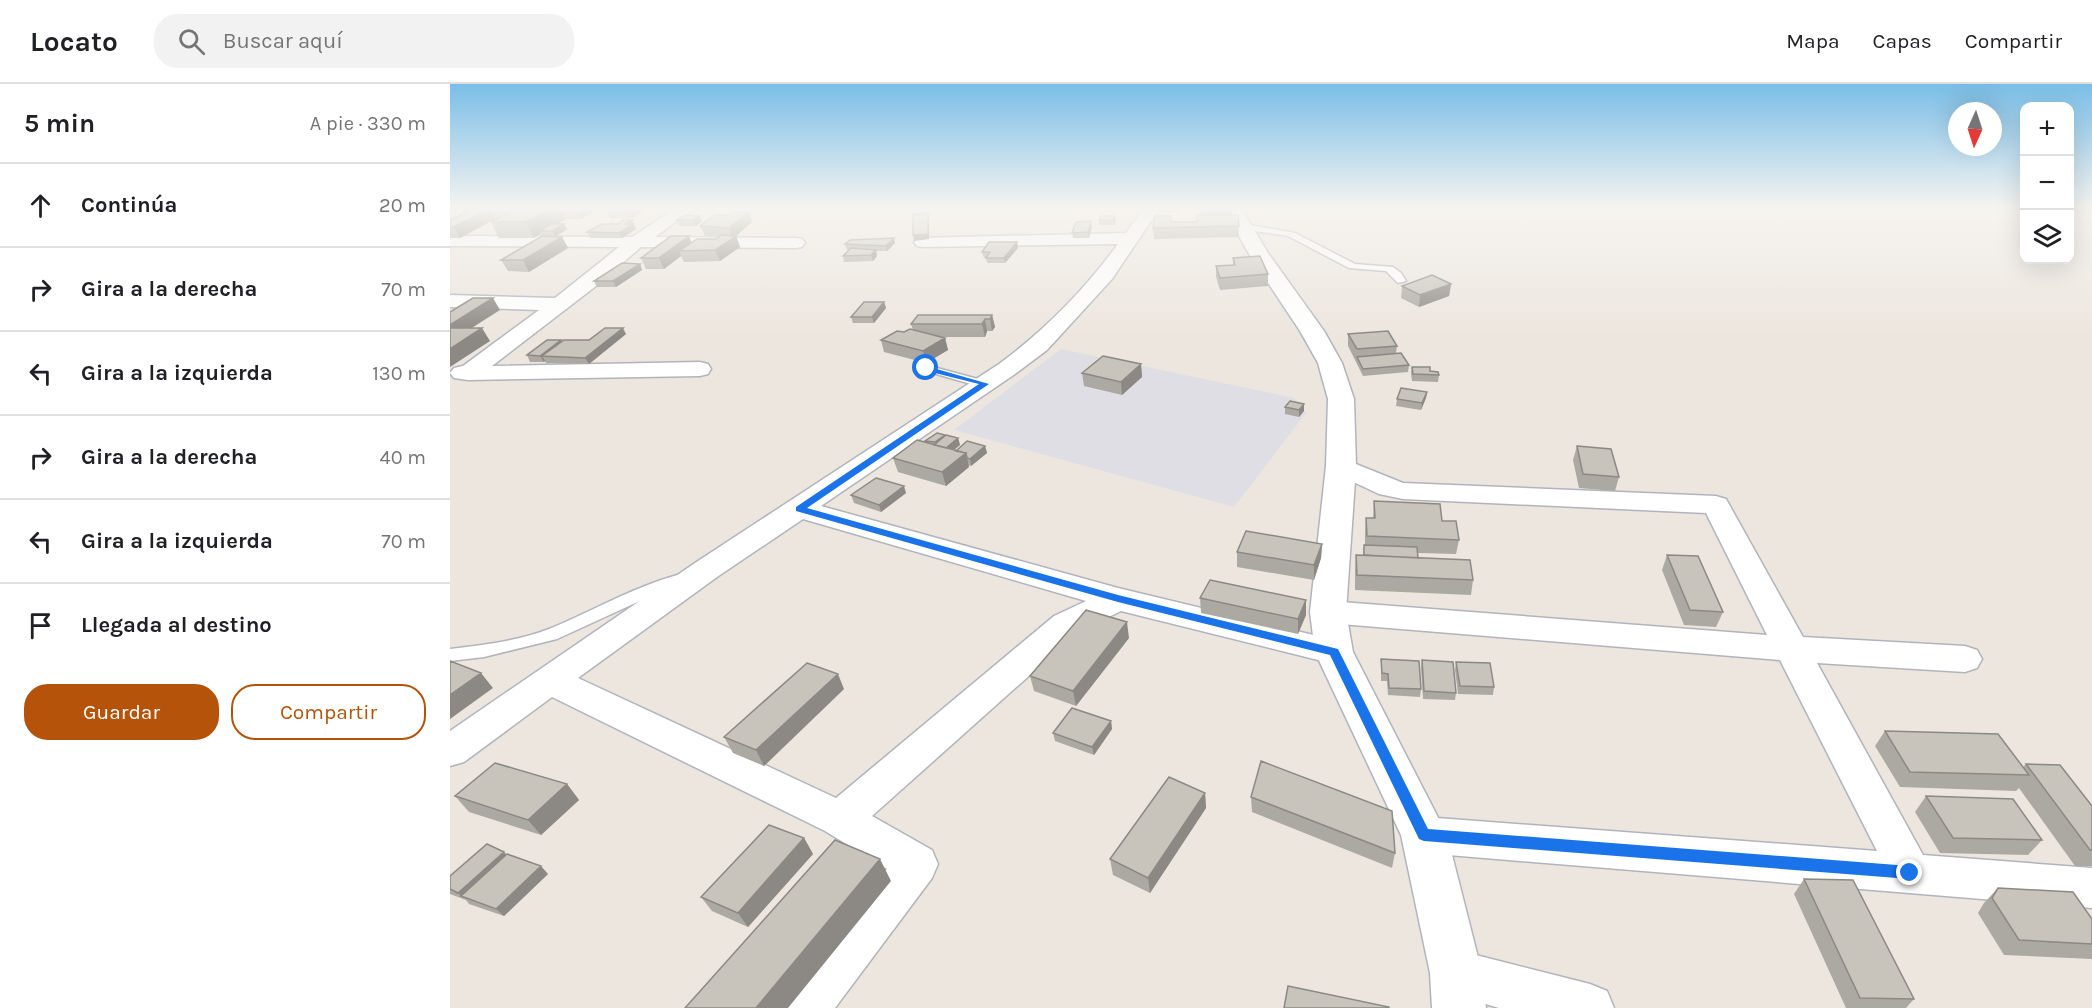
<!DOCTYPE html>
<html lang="es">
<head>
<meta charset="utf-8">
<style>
	:root { --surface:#fff; --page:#f2f2f2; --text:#202124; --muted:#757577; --line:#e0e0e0; --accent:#b45309 }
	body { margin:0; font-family:Karla,sans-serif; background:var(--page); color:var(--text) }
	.controls { position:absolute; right:18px; top:18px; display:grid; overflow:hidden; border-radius:12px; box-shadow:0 6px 24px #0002 }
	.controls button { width:54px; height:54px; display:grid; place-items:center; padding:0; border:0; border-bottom:2px solid var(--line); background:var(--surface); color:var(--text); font:30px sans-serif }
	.compass { position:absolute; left:1498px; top:18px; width:54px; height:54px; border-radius:50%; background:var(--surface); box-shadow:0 6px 24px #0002; rotate:183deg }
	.stop { position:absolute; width:18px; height:18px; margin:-14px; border:4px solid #1a73e8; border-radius:50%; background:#fff }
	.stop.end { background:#1a73e8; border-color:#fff; box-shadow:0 2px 6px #0008 }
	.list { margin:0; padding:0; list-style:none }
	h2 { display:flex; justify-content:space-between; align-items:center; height:78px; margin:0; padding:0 24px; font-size:26px }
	h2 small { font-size:20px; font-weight:400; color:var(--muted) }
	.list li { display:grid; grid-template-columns:39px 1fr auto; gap:18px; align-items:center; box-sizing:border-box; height:84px; padding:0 24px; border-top:2px solid var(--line) }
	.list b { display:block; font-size:22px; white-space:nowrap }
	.list em { font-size:20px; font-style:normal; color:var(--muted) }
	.actions { display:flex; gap:12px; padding:18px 24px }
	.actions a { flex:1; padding:14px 0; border:2px solid var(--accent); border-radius:24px; text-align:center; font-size:21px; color:var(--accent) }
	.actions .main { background:var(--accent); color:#fff }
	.icon { flex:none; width:33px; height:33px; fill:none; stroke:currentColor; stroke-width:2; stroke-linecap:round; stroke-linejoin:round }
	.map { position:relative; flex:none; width:1642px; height:924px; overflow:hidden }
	header { display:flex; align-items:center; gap:36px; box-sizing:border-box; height:84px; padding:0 30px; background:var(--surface); border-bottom:2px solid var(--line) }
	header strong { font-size:28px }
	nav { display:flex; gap:33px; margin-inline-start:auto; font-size:21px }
	.search { width:420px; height:54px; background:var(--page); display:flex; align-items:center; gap:15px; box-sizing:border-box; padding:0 21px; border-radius:24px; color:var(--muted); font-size:22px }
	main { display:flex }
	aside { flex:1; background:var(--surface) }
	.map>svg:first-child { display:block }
</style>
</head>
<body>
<header>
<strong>Locato</strong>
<div class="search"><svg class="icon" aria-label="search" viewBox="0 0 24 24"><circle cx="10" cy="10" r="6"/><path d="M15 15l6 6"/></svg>Buscar aquí</div>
<nav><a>Mapa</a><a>Capas</a><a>Compartir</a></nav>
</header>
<main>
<aside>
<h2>5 min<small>A pie · 330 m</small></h2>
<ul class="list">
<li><svg class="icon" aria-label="ahead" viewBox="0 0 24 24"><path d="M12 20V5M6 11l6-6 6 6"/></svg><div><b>Continúa</b></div><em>20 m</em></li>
<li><svg class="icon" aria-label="right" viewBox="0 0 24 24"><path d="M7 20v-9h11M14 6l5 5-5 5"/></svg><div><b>Gira a la derecha</b></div><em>70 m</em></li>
<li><svg class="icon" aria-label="left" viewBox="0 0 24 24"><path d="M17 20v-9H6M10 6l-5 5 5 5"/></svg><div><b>Gira a la izquierda</b></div><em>130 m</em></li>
<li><svg class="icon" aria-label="right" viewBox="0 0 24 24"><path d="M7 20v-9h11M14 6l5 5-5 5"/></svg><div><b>Gira a la derecha</b></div><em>40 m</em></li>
<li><svg class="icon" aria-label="left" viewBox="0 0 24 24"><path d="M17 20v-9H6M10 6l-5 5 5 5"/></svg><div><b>Gira a la izquierda</b></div><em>70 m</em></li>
<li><svg class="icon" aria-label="arrive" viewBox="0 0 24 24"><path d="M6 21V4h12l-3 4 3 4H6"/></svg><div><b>Llegada al destino</b></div></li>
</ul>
<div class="actions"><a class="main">Guardar</a><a>Compartir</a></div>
</aside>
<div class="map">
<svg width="1642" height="924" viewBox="0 0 1642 924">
	<rect width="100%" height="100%" fill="#ece6de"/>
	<path fill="#e0dee5" d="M 611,265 L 844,314 L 856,329 L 784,423 L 504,346 Z"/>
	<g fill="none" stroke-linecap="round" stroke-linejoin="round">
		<defs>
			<path id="service" d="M 794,140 L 845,149 L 905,180 L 943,183 L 951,189 L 956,197 L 948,199 L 936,187 L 899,184 L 838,152 L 791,145 L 791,141 Z
				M 476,281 L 539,298 L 541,300 L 535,304 L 472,286 L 470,284 Z
				M 231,490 L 237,491 L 239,495 L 237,499 L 205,510 L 107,555 L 34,573 L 0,577 L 0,565 C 32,561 69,557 99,545 C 143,527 185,502 231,490 Z"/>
			<path id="minor" d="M 226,124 L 245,124 L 205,153 L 346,154 L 352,155 L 355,159 L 352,163 L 346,164 L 191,163 L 146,202 L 42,282 L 250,278 L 258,280 L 261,285 L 258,290 L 250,292 L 18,296 L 4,294 L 0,289 L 4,284 L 13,282 L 89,226 L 0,223 L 0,211 L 105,214 L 169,163 L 0,162 L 0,152 L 182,153 Z
				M 694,124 L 710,124 L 662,195 L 597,266 L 565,290 L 371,422 L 668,504 L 884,556 L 896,559 L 901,568 L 896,577 L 884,580 L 671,527 L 628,548 L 422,732 L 482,766 L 488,780 L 482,794 L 385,924 L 331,924 L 338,907 L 437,785 L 375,747 L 102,613 L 14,678 L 0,682 L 0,647 L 245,479 L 549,280 C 594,247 635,205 668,160 L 473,163 L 467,162 L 464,158 L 467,154 L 676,149 ZM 353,435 L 636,517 L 604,532 L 386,714 L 128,594 L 267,493 Z
				M 891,374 L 953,399 L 1266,412 L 1276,415 L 1353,553 L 1515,562 L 1527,566 L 1532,575 L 1527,584 L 1515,588 L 1367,579 L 1473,771 L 1642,784 L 1642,824 L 974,769 L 959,764 L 953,751 L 959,738 L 974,733 L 1427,767 L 1330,576 L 878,539 L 866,536 L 862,528 L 866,520 L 878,517 L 1317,551 L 1256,429 L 953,415 L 929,410 L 882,388 L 878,382 L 882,376 Z
				M 1006,866 L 1140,900 L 1157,907 L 1164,924 L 1049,924 L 989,906 L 982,889 L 989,872 Z"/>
			<path id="tertiary" d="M 773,124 L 791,124 L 818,169 L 874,247 L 892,279 L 904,315 L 906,382 L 896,528 L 903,568 L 997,751 L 1032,889 L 1036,924 L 982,924 L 980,889 L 951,751 L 865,568 L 860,528 L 876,382 L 878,315 L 868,279 L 850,247 L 799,170 Z"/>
		</defs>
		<use href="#service" stroke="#b1b4be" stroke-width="3"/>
		<use href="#minor" stroke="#b1b4be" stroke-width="3"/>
		<use href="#tertiary" stroke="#b1b4be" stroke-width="3"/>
		<use href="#service" fill="#fff" fill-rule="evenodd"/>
		<use href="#minor" fill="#fff" fill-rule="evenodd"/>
		<use href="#tertiary" fill="#fff" fill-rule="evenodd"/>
	</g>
	<path fill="#aca9a2" d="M 13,124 L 141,124 L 143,128 L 131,135 L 116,135 L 108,140 L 117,145 L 105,153 L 112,153 L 118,164 L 79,188 L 58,187 L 51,176 L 92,153 L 90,150 L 84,154 L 49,154 L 41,138 L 45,135 L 10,154 L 0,154 L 0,136 L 13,129 L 11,125 Z
		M 156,124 L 198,124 L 183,134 L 160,134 Z
		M 715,124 L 729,124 L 729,129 L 715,129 Z
		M 747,124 L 782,124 L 782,131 L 788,131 L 789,153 L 704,155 L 703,144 L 722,138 L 747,138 L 750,131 Z
		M 299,128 L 302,138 L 286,152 L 290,163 L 270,177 L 234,178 L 231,172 L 214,185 L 196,185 L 191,174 L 241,159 L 266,155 L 269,153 L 255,152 L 250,142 L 280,131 Z
		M 250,132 L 252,137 L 246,142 L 229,142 L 227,136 Z
		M 665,132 L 666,137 L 664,141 L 649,141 L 649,136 Z
		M 182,136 L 186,145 L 172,154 L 140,154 L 137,148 Z
		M 642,143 L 639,154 L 623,154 L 622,149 Z
		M 567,158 L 568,164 L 555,179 L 537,179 L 536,174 L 534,174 L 532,168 Z
		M 445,159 L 437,167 L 426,167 L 427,172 L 423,177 L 394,178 L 393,172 L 399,166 L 397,166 L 395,160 Z
		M 783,174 L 818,190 L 818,202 L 770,206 L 766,193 L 766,182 L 783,181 Z
		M 190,180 L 192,186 L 166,203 L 147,203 L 144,197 Z
		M 1001,200 L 999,212 L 969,223 L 951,214 L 952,202 Z
		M 434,218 L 436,224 L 424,239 L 403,239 L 401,233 Z
		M 542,231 L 545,243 L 542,247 L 537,247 L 535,253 L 490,253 L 495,254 L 498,266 L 476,279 L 434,268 L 431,256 L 463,246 L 461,240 Z
		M 176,250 L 139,280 L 96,279 L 95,277 L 94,278 L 80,278 L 77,271 L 112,258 L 139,256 Z
		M 898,250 L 947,262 L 946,269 L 959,281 L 958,288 L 913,292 L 898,262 Z
		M 691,280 L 692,293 L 672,311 L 634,302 L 632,289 Z
		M 962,283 L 980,287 L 989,291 L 988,298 L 962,297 L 961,289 Z
		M 977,308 L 976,314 L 971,326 L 946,322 L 947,315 Z
		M 835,323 L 854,327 L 849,333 L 835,330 Z
		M 495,352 L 508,354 L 510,361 L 504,366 L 535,362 L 537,369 L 521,382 L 519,381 L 519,383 L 496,402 L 448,388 L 443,374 L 475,358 L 475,357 Z
		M 1127,362 L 1169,393 L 1165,407 L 1129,404 L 1123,376 Z
		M 456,409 L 431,428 L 404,419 L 401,411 Z
		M 924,417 L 992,437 L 1009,456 L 1006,470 L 968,469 L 968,474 L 1023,496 L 1021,511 L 905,506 L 905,486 L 906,471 L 913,471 L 914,461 L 915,461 L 915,448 L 916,434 L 923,434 Z
		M 872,460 L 871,474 L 864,496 L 787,483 L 787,468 Z
		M 1217,471 L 1273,528 L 1266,543 L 1234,541 L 1212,486 Z
		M 750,514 L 856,516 L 856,531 L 848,550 L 751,529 Z
		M 679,554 L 626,622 L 584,607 L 580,592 Z
		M 931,575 L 971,605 L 970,613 L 938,611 L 937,597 L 931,597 Z
		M 972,576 L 1006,609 L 1005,616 L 973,615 L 971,584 Z
		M 1006,578 L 1044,603 L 1043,611 L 1008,610 L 1005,586 Z
		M 394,605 L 314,682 L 283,669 L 274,653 Z
		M 661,637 L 662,645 L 644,671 L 605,657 L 603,649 Z
		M 1435,647 L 1573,683 L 1576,680 L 1642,722 L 1642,782 L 1625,782 L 1569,704 L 1566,707 L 1450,703 L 1425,662 Z
		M 117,700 L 129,716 L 91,751 L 19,728 L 5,712 Z
		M 755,709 L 756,724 L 700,809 L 663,791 L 660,775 Z
		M 1476,712 L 1592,756 L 1578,771 L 1490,769 L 1465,728 Z
		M 801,713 L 945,769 L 942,784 L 802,728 Z
		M 354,754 L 363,770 L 298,843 L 262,827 L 251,813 Z
		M 98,790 L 54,832 L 19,820 L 16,816 L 0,810 L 0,792 Z
		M 1354,795 L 1464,915 L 1456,924 L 1396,924 L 1344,810 Z
		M 1548,804 L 1642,860 L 1642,875 L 1554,871 L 1528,829 L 1534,819 Z"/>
	<path fill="#8c8984" d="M 0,124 L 9,124 L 0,129 Z
		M 58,124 L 83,124 L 62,135 L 57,125 Z
		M 102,124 L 111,124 L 116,135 L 95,147 L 89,147 L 90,150 L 84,154 L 76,138 Z
		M 126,124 L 141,124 L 143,128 L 131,135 Z
		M 178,124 L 198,124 L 183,134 Z
		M 40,125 L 45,135 L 10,154 L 4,143 Z
		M 782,125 L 782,135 L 753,138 L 752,127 Z
		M 299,128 L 302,138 L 286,152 L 290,163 L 270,177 L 265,166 L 282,154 L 279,144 Z
		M 478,129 L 479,134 L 479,155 L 464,157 L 463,151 Z
		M 250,132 L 252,137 L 246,142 L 243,136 Z
		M 665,132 L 666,137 L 664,141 L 663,136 Z
		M 182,136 L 186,145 L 172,154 L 169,149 L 175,140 Z
		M 641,137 L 642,143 L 639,154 L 638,148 Z
		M 114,140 L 117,145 L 105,153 L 102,147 Z
		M 239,152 L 243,163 L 229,167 L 231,172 L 214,185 L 209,174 Z
		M 112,153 L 118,164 L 79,188 L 73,176 Z
		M 444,154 L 445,159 L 437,167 L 436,162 Z
		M 567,158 L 568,164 L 555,179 L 554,174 Z
		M 426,166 L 427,172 L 423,177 L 421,171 Z
		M 190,180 L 192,186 L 166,203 L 163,197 Z
		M 1001,200 L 999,212 L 969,223 L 970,211 Z
		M 43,214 L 50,226 L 6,254 L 0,245 L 0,241 Z
		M 434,218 L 436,224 L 424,239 L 422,233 Z
		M 542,231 L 545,243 L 542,247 L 540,235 Z
		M 535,235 L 537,247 L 535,253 L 532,240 Z
		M 32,244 L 40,257 L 0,283 L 0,265 Z
		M 173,244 L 176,250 L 139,280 L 135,274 Z
		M 495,254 L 498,266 L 476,279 L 473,267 Z
		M 111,256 L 114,263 L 92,272 L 95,277 L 94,278 L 90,272 Z
		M 691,280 L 692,293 L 672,311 L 671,298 Z
		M 977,308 L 976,314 L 971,326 L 972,319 Z
		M 854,320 L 854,327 L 849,333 L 849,326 Z
		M 508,354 L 510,361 L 493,375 L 491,367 Z
		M 535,362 L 537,369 L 521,382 L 520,375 Z
		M 516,369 L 519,383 L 496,402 L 492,388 Z
		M 454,402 L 456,409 L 431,428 L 429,421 Z
		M 872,460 L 871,474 L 864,496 L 864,481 Z
		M 856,516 L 856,531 L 848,550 L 848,535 Z
		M 677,538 L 679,554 L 626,622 L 623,607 Z
		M 31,589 L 43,604 L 0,635 L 0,611 Z
		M 388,590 L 394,605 L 314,682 L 306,666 Z
		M 661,637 L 662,645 L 644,671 L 642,663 Z
		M 117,700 L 129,716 L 91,751 L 78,736 Z
		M 755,709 L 756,724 L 700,809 L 698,794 Z
		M 354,754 L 363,770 L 298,843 L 288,829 Z
		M 54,768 L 62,776 L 11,812 L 16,816 L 8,809 Z
		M 430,775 L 441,797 L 338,924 L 306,924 Z
		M 91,782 L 98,790 L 54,832 L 46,825 Z"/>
	<path fill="#c8c4bc" stroke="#8c8984" stroke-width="1.5" d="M 13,124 L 58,124 L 40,125 L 4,143 L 0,143 L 0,136 L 22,125 L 11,125 Z
		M 67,124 L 102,124 L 76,138 L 41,138 Z
		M 751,124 L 782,124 L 782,125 L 752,127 Z
		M 284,128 L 299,128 L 279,144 L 250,142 L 265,131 L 280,131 Z
		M 478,129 L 478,150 L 463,151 L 463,130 Z
		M 235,131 L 250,132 L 243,136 L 227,136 Z
		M 747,131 L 788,131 L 789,142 L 703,144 L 705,132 L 721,132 L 721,138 L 747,138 Z
		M 651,132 L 665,132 L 663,136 L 649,136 Z
		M 174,136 L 182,136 L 175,140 L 183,140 L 169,149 L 137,148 L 152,140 L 168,140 Z
		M 641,137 L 638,148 L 622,149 L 626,138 Z
		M 102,140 L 114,140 L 102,147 L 89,147 Z
		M 272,151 L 286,152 L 265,166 L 229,167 L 247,155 L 266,155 Z
		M 92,152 L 112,153 L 73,176 L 51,176 Z
		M 221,152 L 239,152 L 209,174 L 191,174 Z
		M 444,154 L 436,162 L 395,160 L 400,156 Z
		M 539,158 L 567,158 L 554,174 L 536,174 L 540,168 L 532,168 Z
		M 401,164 L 426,166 L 421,171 L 393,172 Z
		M 810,172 L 818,190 L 770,194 L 766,182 L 785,181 L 783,174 Z
		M 172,179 L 190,180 L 163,197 L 144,197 Z
		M 982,191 L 1001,200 L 970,211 L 952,202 Z
		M 23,214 L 43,214 L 0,241 L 0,228 Z
		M 414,218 L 434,218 L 422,233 L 401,233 Z
		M 468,231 L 542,231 L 540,235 L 535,235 L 532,240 L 461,240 Z
		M 0,244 L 32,244 L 0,265 Z
		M 155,244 L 173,244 L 135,274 L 92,272 L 114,256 L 139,256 Z
		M 460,245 L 495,254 L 473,267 L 431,256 L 447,247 L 454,248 Z
		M 938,247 L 947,262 L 907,265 L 898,250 Z
		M 97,256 L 111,256 L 90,272 L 77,271 Z
		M 951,269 L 959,281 L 913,285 L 907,273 Z
		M 653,272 L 691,280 L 671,298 L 632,289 Z
		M 962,283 L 980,283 L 980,287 L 988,288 L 989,291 L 963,290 Z
		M 951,304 L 977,308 L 972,319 L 947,315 Z
		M 840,317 L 854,320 L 849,326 L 835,323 Z
		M 487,349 L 495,351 L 485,358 L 475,357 Z
		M 496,351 L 508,354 L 496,364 L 484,361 Z
		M 467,356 L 516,369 L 492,388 L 443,374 Z
		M 517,357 L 535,362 L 520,375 L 517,374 L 516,369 L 506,367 Z
		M 1127,362 L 1161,365 L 1169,393 L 1133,390 Z
		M 426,394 L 454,402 L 429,421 L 401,411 Z
		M 924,417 L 990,420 L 992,437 L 1006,437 L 1009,456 L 917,452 L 916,434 L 925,434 Z
		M 796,447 L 872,460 L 864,481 L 787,468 Z
		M 914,461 L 967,463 L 968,474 L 914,471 Z
		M 906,471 L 1020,476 L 1023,496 L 907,491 Z
		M 1217,471 L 1248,472 L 1273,528 L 1240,526 Z
		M 760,496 L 856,516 L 848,535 L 750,514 Z
		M 636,526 L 677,538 L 623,607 L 580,592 Z
		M 931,575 L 969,577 L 971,605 L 939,604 L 938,590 L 932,589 Z
		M 972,576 L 1003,578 L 1006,609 L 974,607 Z
		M 0,577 L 31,589 L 0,611 Z
		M 1006,578 L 1040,579 L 1044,603 L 1010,602 Z
		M 357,579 L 388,590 L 306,666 L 274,653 Z
		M 622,624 L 661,637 L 642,663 L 603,649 Z
		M 1435,647 L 1548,650 L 1579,691 L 1460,688 Z
		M 811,677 L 942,727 L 945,769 L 801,713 Z
		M 45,679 L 117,700 L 78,736 L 5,712 Z
		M 1576,680 L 1610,681 L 1642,722 L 1642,766 L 1640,766 Z
		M 719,693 L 755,709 L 698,794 L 660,775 Z
		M 1476,712 L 1563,715 L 1592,756 L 1503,754 Z
		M 319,741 L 354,754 L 288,829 L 251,813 Z
		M 385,756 L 430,775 L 306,924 L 235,924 Z
		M 37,760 L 54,768 L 8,809 L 0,805 L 0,792 Z
		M 57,770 L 91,782 L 46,825 L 11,812 Z
		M 1354,795 L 1403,796 L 1464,915 L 1410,914 Z
		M 1548,804 L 1623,808 L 1642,835 L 1642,860 L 1569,856 L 1542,814 Z
		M 838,902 L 939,923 L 939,924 L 834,924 Z"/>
	<linearGradient id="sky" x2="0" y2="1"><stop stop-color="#7abee8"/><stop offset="0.49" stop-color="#f6f4f0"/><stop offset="1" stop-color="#f6f4f0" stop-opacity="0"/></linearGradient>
	<rect width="1642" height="253" fill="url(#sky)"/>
	<path fill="#1a73e8" d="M 476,282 L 539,300 L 357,424 L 668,511 L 888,565 L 978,745 L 1460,782 L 1465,784 L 1467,789 L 1465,793 L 1460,795 L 974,757 L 969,755 L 880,571 L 668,518 L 346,427 L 346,423 L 529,300 L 473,286 Z"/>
</svg>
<div class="controls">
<button>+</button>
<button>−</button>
<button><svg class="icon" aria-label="layers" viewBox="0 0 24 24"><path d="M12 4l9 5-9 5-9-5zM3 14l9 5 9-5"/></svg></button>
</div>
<svg class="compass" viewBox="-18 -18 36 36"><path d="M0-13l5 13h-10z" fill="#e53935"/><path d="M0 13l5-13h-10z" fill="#757577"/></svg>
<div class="stop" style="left:476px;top:284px"></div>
<div class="stop end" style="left:1460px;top:789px"></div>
</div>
</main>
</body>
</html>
